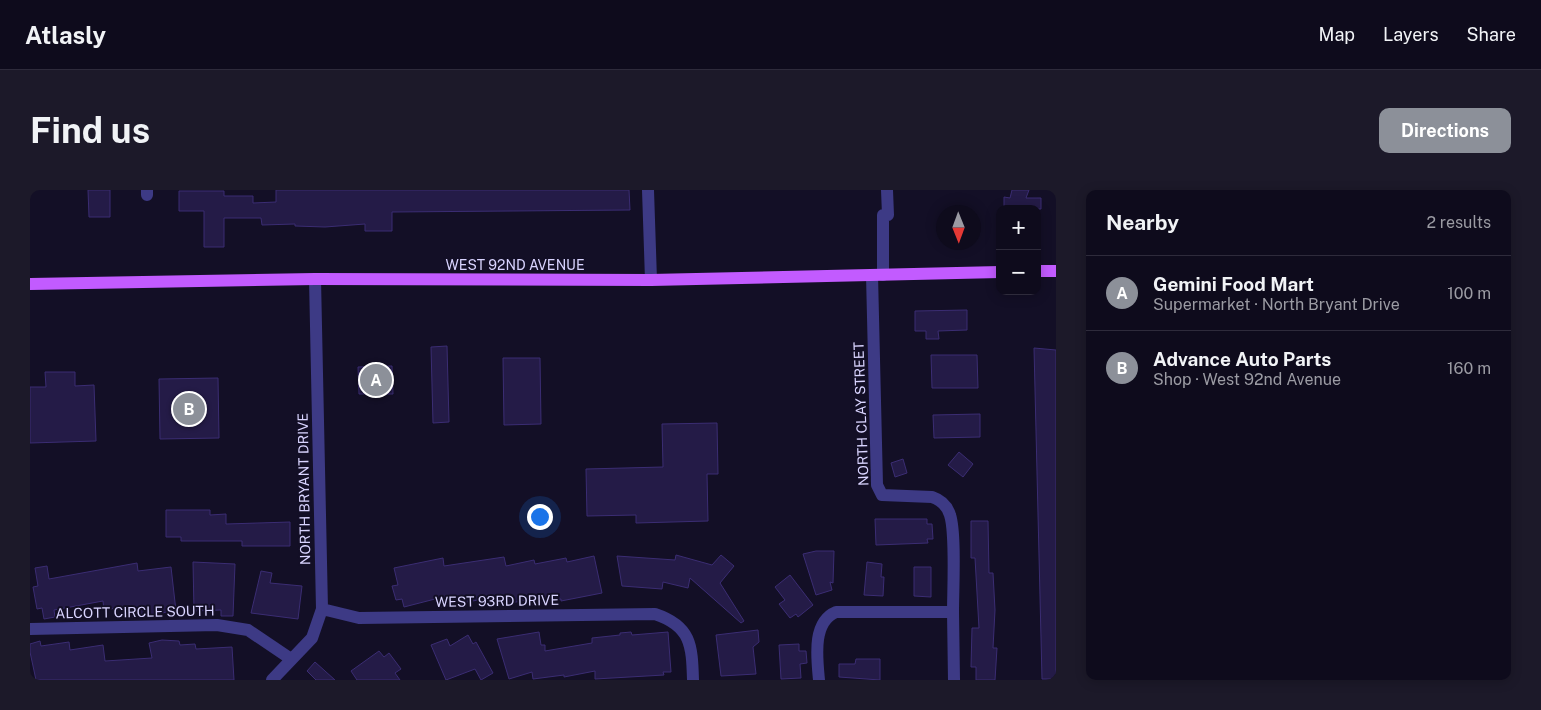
<!DOCTYPE html>
<html lang="en">
<head>
<meta charset="utf-8">
<style>
	:root { --surface:#0e0b1c; --page:#1c1929; --text:#f1f3f6; --muted:#9b9ba3; --line:#2e2b3b; --accent:#8c9099 }
	body { margin:0; font-family:"Public Sans",sans-serif; background:var(--page); color:var(--text) }
	.controls { position:absolute; right:15px; top:15px; display:grid; overflow:hidden; border-radius:10px; box-shadow:0 2px 12px #0003 }
	.controls button { width:45px; height:45px; display:grid; place-items:center; padding:0; border:0; border-bottom:1px solid var(--line); background:var(--surface); color:var(--text); font:25px sans-serif }
	.compass { position:absolute; left:906px; top:15px; width:45px; height:45px; border-radius:50%; background:var(--surface); box-shadow:0 2px 12px #0003; rotate:179deg }
	.you { position:absolute; left:509px; top:326px; width:18px; height:18px; margin:-12px; border:4px solid #fff; border-radius:50%; background:#1a73e8; box-shadow:0 0 0 8px #1a73e833 }
	.badge { display:grid; place-items:center; width:32px; height:32px; border-radius:50%; background:var(--accent); color:#fff; font-size:16px; font-weight:700 }
	.pin { position:absolute; translate:-50% -50%; border:2px solid #fff; box-shadow:0 1px 5px #0006 }
	.list { margin:0; padding:0; list-style:none }
	h2 { display:flex; justify-content:space-between; align-items:center; height:65px; margin:0; padding:0 20px; font-size:21px }
	h2 small { font-size:16px; font-weight:400; color:var(--muted) }
	.list li { display:grid; grid-template-columns:32px 1fr auto; gap:15px; align-items:center; box-sizing:border-box; height:75px; padding:0 20px; border-top:1px solid var(--line) }
	.list b { display:block; font-size:19px; white-space:nowrap }
	.list p { margin:0; font-size:16px; white-space:nowrap; color:var(--muted) }
	.list em { font-size:16px; font-style:normal; color:var(--muted) }
	.map { position:relative; flex:none; width:1026px; height:490px; overflow:hidden; border-radius:10px }
	header { display:flex; align-items:center; gap:30px; box-sizing:border-box; height:70px; padding:0 25px; background:var(--surface); border-bottom:1px solid var(--line) }
	header strong { font-size:24px }
	nav { display:flex; gap:28px; margin-inline-start:auto; font-size:18px }
	.intro { display:flex; align-items:center; justify-content:space-between; box-sizing:border-box; height:120px; padding:0 30px }
	h1 { margin:0; font-size:35px }
	.button { padding:12px 22px; border-radius:10px; background:var(--accent); color:#fff; font-size:18px; font-weight:700 }
	main { display:flex; gap:30px; padding:0 30px }
	aside { flex:1; background:var(--surface); border-radius:10px; box-shadow:0 2px 12px #0003 }
	.map>svg:first-child { display:block }
</style>
</head>
<body>
<header>
<strong>Atlasly</strong>
<nav><a>Map</a><a>Layers</a><a>Share</a></nav>
</header>
<div class="intro"><h1>Find us</h1><a class="button">Directions</a></div>
<main>
<div class="map">
<svg width="1026" height="490" viewBox="0 0 1026 490">
	<rect width="100%" height="100%" fill="#130f26"/>
	<path fill="#241b47" stroke="#3b2d73" d="M 58,0 L 80,0 L 80,27 L 59,27 Z
		M 246,0 L 599,0 L 600,20 L 362,22 L 362,41 L 335,41 L 335,34 L 295,37 L 265,36 L 265,34 L 232,35 L 231,28 L 194,28 L 194,57 L 174,57 L 174,21 L 149,21 L 149,1 L 194,1 L 194,6 L 223,6 L 223,13 L 246,12 Z
		M 982,0 L 999,0 L 996,8 L 1011,8 L 1011,19 L 974,19 L 974,7 L 980,8 Z
		M 937,120 L 937,140 L 908,141 L 909,149 L 896,149 L 896,141 L 885,141 L 885,121 Z
		M 417,156 L 419,232 L 403,233 L 401,157 Z
		M 1004,158 L 1026,160 L 1026,489 L 1012,489 Z
		M 901,165 L 947,165 L 948,198 L 902,198 Z
		M 473,168 L 510,168 L 511,234 L 474,235 Z
		M 362,176 L 363,204 L 329,204 L 328,177 Z
		M 15,182 L 45,182 L 45,196 L 64,195 L 66,251 L 0,253 L 0,197 L 16,197 Z
		M 188,188 L 189,248 L 130,249 L 129,189 Z
		M 950,224 L 950,247 L 904,248 L 903,225 Z
		M 687,233 L 688,284 L 677,284 L 678,331 L 606,333 L 606,325 L 557,326 L 556,279 L 633,277 L 632,234 Z
		M 929,262 L 943,274 L 933,287 L 918,275 Z
		M 873,269 L 877,283 L 865,287 L 861,273 Z
		M 136,320 L 180,320 L 180,325 L 196,324 L 196,334 L 260,332 L 260,356 L 212,356 L 212,351 L 151,351 L 151,347 L 136,347 Z
		M 845,329 L 897,329 L 897,334 L 902,334 L 903,349 L 897,349 L 898,353 L 846,355 Z
		M 941,331 L 958,331 L 959,383 L 963,383 L 965,420 L 963,458 L 967,458 L 965,490 L 946,490 L 946,477 L 941,477 L 942,438 L 949,438 L 945,368 L 941,368 Z
		M 786,361 L 804,361 L 803,393 L 800,392 L 802,400 L 786,405 L 773,364 Z
		M 646,365 L 682,375 L 691,365 L 704,376 L 690,393 L 714,431 L 711,433 L 660,388 L 658,398 L 633,392 L 632,399 L 592,396 L 587,366 L 645,370 Z
		M 564,366 L 572,403 L 531,411 L 531,409 L 502,415 L 501,409 L 471,415 L 469,406 L 411,417 L 409,408 L 374,417 L 372,409 L 366,410 L 362,396 L 368,395 L 364,378 L 413,368 L 414,376 L 474,367 L 476,376 L 504,370 L 505,374 L 536,368 L 537,372 Z
		M 163,372 L 205,374 L 203,426 L 191,426 L 191,420 L 164,421 Z
		M 837,372 L 852,374 L 851,387 L 854,387 L 853,406 L 834,405 Z
		M 107,373 L 108,381 L 141,377 L 146,421 L 102,427 L 101,416 L 74,420 L 73,411 L 24,420 L 25,427 L 14,429 L 12,418 L 7,419 L 3,397 L 8,396 L 5,378 L 17,376 L 19,389 Z
		M 884,377 L 901,377 L 901,407 L 884,406 Z
		M 231,381 L 242,383 L 240,393 L 272,396 L 268,429 L 221,423 Z
		M 760,385 L 783,415 L 768,427 L 766,424 L 760,428 L 749,414 L 755,410 L 745,397 Z
		M 728,440 L 729,452 L 723,457 L 726,484 L 691,486 L 686,445 Z
		M 509,442 L 511,455 L 515,455 L 515,461 L 562,453 L 562,448 L 590,445 L 590,443 L 601,442 L 602,445 L 638,442 L 641,482 L 633,482 L 634,485 L 565,489 L 565,481 L 534,487 L 534,485 L 503,489 L 502,482 L 479,489 L 467,449 Z
		M 438,445 L 443,454 L 446,452 L 463,483 L 451,490 L 445,479 L 416,490 L 401,455 L 417,449 L 420,456 Z
		M 132,450 L 149,451 L 150,455 L 165,454 L 166,459 L 202,457 L 204,490 L 6,490 L 0,462 L 0,454 L 10,451 L 11,456 L 39,452 L 40,460 L 73,455 L 75,471 L 122,468 L 119,453 Z
		M 769,454 L 769,461 L 776,461 L 777,473 L 770,474 L 771,488 L 751,489 L 749,455 Z
		M 349,461 L 354,467 L 359,463 L 371,479 L 365,483 L 370,490 L 327,490 L 321,481 Z
		M 826,469 L 850,469 L 850,490 L 809,487 L 809,474 L 825,474 Z
		M 285,472 L 305,490 L 286,490 L 277,481 Z"/>
	<g fill="none" stroke-linecap="round" stroke-linejoin="round">
		<path stroke="#3d3a85" stroke-width="12" d="M 117,0 L 117,5
			M 618,0 L 621,90
			M 857,0 L 858,25
			M 853,25 L 853,85
			M 842,85 L 847,295 L 852,305 L 902,307 C 911,310 917,315 920,325 C 926,343 923,400 923,422
			M 292,419 L 329,428 L 625,424 C 661,436 662,455 663,490
			M 0,439 L 187,435 L 218,440 L 261,469
			M 242,490 L 282,448 L 292,419 L 285,89
			M 789,490 C 787,468 782,432 806,422 L 923,422 L 924,490"/>
		<path stroke="#c25bff" stroke-width="12" d="M 1007,81 L 1026,81
			M 0,94 L 285,89 L 621,90 L 970,82"/>
	</g>
	<g text-anchor="middle" dominant-baseline="central" stroke-width="4" stroke-linejoin="round" paint-order="stroke">
		<g font-size="14" fill="#d9d4ff" stroke="#130f26">
			<text x="485" y="75">WEST 92ND AVENUE</text>
			<text transform="translate(831 224) rotate(-92)">NORTH CLAY STREET</text>
			<text transform="translate(274 299) rotate(-91)">NORTH BRYANT DRIVE</text>
			<text transform="translate(467 411) rotate(-1)">WEST 93RD DRIVE</text>
			<text transform="translate(105 422) rotate(-1)">ALCOTT CIRCLE SOUTH</text>
		</g>
	</g>
</svg>
<div class="controls">
<button>+</button>
<button>−</button>
</div>
<svg class="compass" viewBox="-18 -18 36 36"><path d="M0-13l5 13h-10z" fill="#e53935"/><path d="M0 13l5-13h-10z" fill="#9b9ba3"/></svg>
<div class="you"></div>
<div class="pin badge" style="left:346px;top:190px">A</div>
<div class="pin badge" style="left:159px;top:219px">B</div>
</div>
<aside>
<h2>Nearby<small>2 results</small></h2>
<ul class="list">
<li><span class="badge">A</span><div><b>Gemini Food Mart</b><p>Supermarket · North Bryant Drive</p></div><em>100 m</em></li>
<li><span class="badge">B</span><div><b>Advance Auto Parts</b><p>Shop · West 92nd Avenue</p></div><em>160 m</em></li>
</ul>
</aside>
</main>
</body>
</html>
